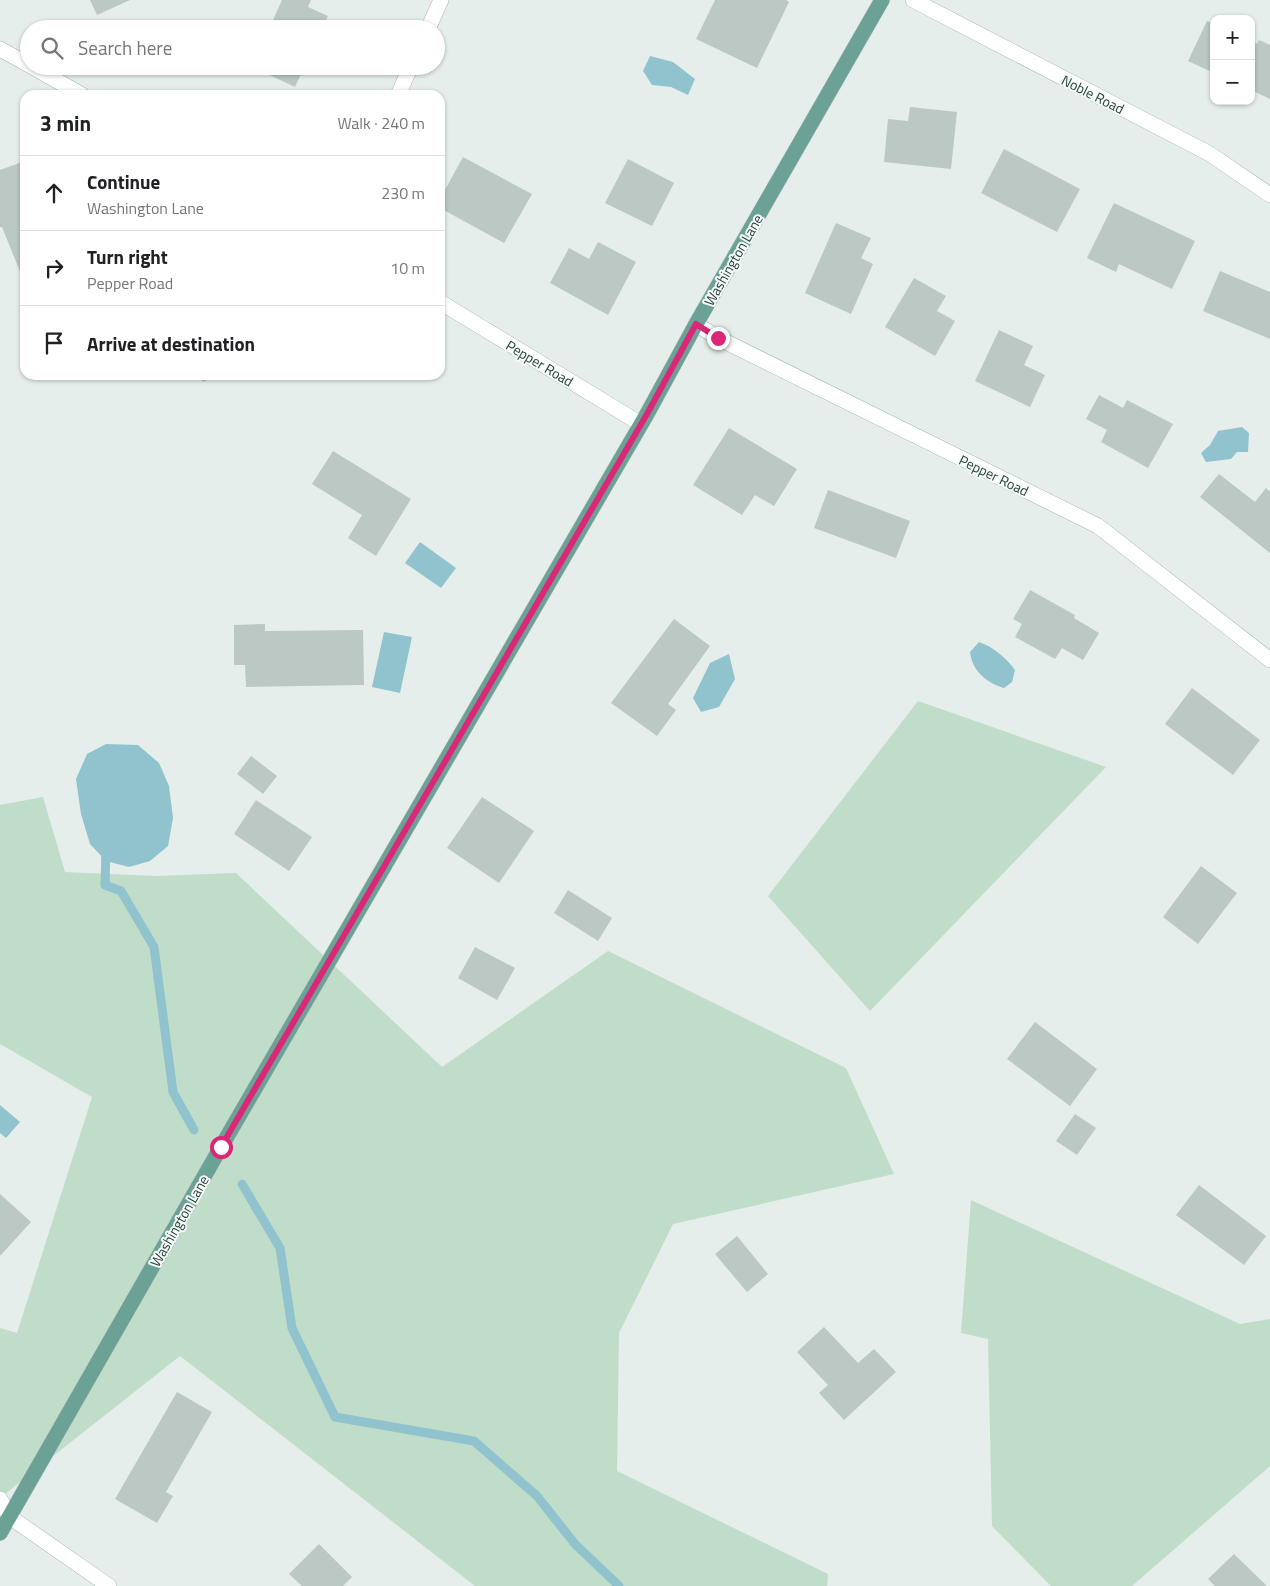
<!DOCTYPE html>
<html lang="en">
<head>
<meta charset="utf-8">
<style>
	:root { --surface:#fff; --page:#f2f2f2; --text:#202124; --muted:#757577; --line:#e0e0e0 }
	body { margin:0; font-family:"Titillium Web",sans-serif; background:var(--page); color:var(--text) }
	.controls { position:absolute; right:15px; top:15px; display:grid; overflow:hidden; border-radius:10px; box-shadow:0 1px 4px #0004 }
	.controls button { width:45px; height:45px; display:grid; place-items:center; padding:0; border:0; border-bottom:1px solid var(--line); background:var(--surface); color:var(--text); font:25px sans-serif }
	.stop { position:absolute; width:15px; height:15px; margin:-11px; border:4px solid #db2777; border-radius:50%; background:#fff }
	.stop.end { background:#db2777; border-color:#fff; box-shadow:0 1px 5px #0008 }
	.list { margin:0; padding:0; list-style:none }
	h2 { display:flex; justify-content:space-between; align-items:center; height:65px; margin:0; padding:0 20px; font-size:21px }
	h2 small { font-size:16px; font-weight:400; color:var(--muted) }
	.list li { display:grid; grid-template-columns:32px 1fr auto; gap:15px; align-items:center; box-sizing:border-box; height:75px; padding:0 20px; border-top:1px solid var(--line) }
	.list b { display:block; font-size:19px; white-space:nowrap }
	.list p { margin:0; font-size:16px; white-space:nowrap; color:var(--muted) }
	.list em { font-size:16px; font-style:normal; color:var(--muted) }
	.icon { flex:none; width:28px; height:28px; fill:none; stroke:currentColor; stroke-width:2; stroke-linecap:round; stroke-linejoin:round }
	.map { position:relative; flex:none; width:1270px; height:1586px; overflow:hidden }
	.search { position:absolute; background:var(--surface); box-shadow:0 1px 4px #0004; left:20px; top:20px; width:425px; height:55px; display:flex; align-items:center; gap:12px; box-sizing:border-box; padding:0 18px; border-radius:28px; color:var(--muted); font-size:19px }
	.panel { position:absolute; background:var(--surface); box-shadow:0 1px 4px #0004; left:20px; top:90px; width:425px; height:290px; border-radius:15px }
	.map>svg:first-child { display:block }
</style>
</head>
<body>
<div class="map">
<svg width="1270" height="1586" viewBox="0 0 1270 1586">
	<rect width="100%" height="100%" fill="#e5eeea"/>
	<path fill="#c0ddc9" d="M 918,701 L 1106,767 L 870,1011 L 768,896 Z
		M 43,797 L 65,872 L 156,876 L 236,873 L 442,1067 L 608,951 L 846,1068 L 894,1174 L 673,1224 L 619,1333 L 617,1471 L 828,1574 L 827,1586 L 475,1586 L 180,1356 L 0,1498 L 0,1328 L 17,1333 L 92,1097 L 0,1044 L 0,805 Z
		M 971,1200 L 1240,1324 L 1270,1319 L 1270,1466 L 1132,1586 L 1051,1586 L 992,1526 L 988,1339 L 961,1333 Z"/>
	<path fill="#91c3cf" d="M 650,56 L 673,62 L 695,79 L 688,95 L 671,87 L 652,85 L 643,71 Z
		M 1242,427 L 1249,433 L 1248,452 L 1237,452 L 1231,459 L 1206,462 L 1201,453 L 1210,445 L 1218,431 Z
		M 420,542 L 456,568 L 441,588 L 405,563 Z
		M 384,632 L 412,637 L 400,693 L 372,687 Z
		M 979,642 C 994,647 1006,658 1015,670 L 1012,682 L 1004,688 C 987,683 972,671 970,652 Z
		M 729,654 L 735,679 L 719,707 L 701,712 L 693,698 L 710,663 Z
		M 106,744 L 138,745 L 159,763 L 169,786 L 173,818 L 168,846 L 150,861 L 129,867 L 106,861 L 90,844 L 81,814 L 76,779 L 87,754 Z
		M 0,1105 L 20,1122 L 6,1138 L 0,1133 Z"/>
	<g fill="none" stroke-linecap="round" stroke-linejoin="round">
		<path stroke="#91c3cf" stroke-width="9" d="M 106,849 L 105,885 L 121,891 L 154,947 L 173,1092 L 194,1130
			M 242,1184 L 280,1248 L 292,1328 L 335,1417 L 474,1441 L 537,1496 L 575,1544 L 619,1586"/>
	</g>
	<path fill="#bbc8c3" d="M 90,0 L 130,0 L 97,15 Z
		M 282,0 L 311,0 L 308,7 L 328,16 L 322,29 L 269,29 Z
		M 715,0 L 786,0 L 789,2 L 757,68 L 696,39 Z
		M 1207,21 L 1214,24 L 1214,73 L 1188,61 Z
		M 1259,40 L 1270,45 L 1270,99 L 1251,90 L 1251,41 L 1257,44 Z
		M 250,66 L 305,66 L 295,87 Z
		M 910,107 L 957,112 L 951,169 L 884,162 L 888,119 L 908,121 Z
		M 1004,149 L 1080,189 L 1057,232 L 981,193 Z
		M 463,157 L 532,194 L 504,243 L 440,208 L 440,199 Z
		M 628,159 L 674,183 L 652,226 L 605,203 Z
		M 25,161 L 25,273 L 21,274 L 2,227 L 0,227 L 0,170 Z
		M 1114,203 L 1195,241 L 1172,289 L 1119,264 L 1116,272 L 1087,258 Z
		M 836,223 L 871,238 L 861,258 L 873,264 L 851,314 L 805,293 Z
		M 598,242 L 636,262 L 608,315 L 550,283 L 569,248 L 589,259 Z
		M 1220,271 L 1270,292 L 1270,339 L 1203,311 Z
		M 914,278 L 946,296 L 937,311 L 955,321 L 935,356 L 885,327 Z
		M 999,330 L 1033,346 L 1024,365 L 1045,375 L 1030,407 L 975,381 Z
		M 199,375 L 216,375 L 203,382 Z
		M 1099,395 L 1123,408 L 1127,400 L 1173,424 L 1148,468 L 1101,442 L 1107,430 L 1086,419 Z
		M 729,428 L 797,469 L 774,506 L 755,495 L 742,515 L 693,485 Z
		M 333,451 L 411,499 L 376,556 L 348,538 L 362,515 L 312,484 Z
		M 1219,474 L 1255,502 L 1266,488 L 1270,492 L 1270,553 L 1200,497 Z
		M 828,490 L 910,521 L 896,558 L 814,528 Z
		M 1030,590 L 1075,615 L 1074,618 L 1099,633 L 1083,660 L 1062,648 L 1055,659 L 1015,637 L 1022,624 L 1013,619 Z
		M 674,619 L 710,646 L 668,704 L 676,710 L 657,736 L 611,703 Z
		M 265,624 L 265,631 L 363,630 L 364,685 L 246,687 L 245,665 L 234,665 L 234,625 Z
		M 1192,688 L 1260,740 L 1233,775 L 1165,724 Z
		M 251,756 L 277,776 L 263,794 L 237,774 Z
		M 482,797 L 534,831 L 499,883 L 447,848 Z
		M 256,800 L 312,837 L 289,871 L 234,834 Z
		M 1201,866 L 1237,893 L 1198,944 L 1163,917 Z
		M 568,890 L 612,918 L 598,941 L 554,913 Z
		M 475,947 L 515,968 L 497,1000 L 458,978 Z
		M 1035,1022 L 1097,1069 L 1070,1106 L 1007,1059 Z
		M 1075,1114 L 1096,1128 L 1077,1155 L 1056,1141 Z
		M 1199,1185 L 1266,1236 L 1244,1265 L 1176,1215 Z
		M 0,1194 L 31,1222 L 0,1256 Z
		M 737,1236 L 768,1274 L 747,1292 L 715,1254 Z
		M 824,1327 L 858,1363 L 874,1349 L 896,1372 L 844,1420 L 819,1393 L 828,1385 L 797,1352 Z
		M 177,1392 L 212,1412 L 166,1492 L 173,1496 L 157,1523 L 115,1499 Z
		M 319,1544 L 352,1577 L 343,1586 L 302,1586 L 289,1574 Z
		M 1234,1554 L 1267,1586 L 1215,1586 L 1208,1579 Z"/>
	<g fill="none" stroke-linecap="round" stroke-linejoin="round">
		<defs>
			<path id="minor" d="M 913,0 L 1210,154 L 1270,195
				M 428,29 L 441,0
				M 0,49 L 29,65
				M 31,66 L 82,95
				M 398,95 L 411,66
				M 440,302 L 641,424
				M 696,324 L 718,338 L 1098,526 L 1270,660
				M 0,1499 L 10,1517 L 109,1586"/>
			<path id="major" d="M 0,1533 L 221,1147 L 647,414 L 696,324 L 882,0"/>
		</defs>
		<use href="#minor" stroke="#a8b6b1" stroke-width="16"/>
		<use href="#major" stroke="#c2c9c8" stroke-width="16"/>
		<use href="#minor" stroke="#fff" stroke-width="15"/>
		<use href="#major" stroke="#6ca195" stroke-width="15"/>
	</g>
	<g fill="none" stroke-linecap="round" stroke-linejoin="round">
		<path stroke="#db2777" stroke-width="6" d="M 221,1147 L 647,414 L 696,324 L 718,338"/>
	</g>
	<g text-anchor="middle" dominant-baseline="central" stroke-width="4" stroke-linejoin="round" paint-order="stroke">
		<g font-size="14" fill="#253f39" stroke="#f6faf8">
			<text transform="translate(1093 94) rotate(27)">Noble Road</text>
			<text transform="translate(733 260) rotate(-60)">Washington Lane</text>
			<text transform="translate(540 363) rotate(31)">Pepper Road</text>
			<text transform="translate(994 475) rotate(26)">Pepper Road</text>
			<text transform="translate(179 1221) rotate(-60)">Washington Lane</text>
		</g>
	</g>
</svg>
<div class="controls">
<button>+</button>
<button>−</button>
</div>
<div class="stop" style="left:221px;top:1147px"></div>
<div class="stop end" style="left:718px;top:338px"></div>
<div class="search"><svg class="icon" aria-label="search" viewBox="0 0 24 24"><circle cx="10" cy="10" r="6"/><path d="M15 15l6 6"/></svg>Search here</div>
<section class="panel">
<h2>3 min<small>Walk · 240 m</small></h2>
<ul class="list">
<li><svg class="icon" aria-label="ahead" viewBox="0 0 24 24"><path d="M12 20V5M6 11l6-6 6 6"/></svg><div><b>Continue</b><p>Washington Lane</p></div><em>230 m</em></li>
<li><svg class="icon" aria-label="right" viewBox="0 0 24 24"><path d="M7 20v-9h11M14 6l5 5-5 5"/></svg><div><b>Turn right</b><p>Pepper Road</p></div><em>10 m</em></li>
<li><svg class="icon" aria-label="arrive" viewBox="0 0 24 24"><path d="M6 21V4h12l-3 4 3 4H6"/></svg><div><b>Arrive at destination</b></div></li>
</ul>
</section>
</div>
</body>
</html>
